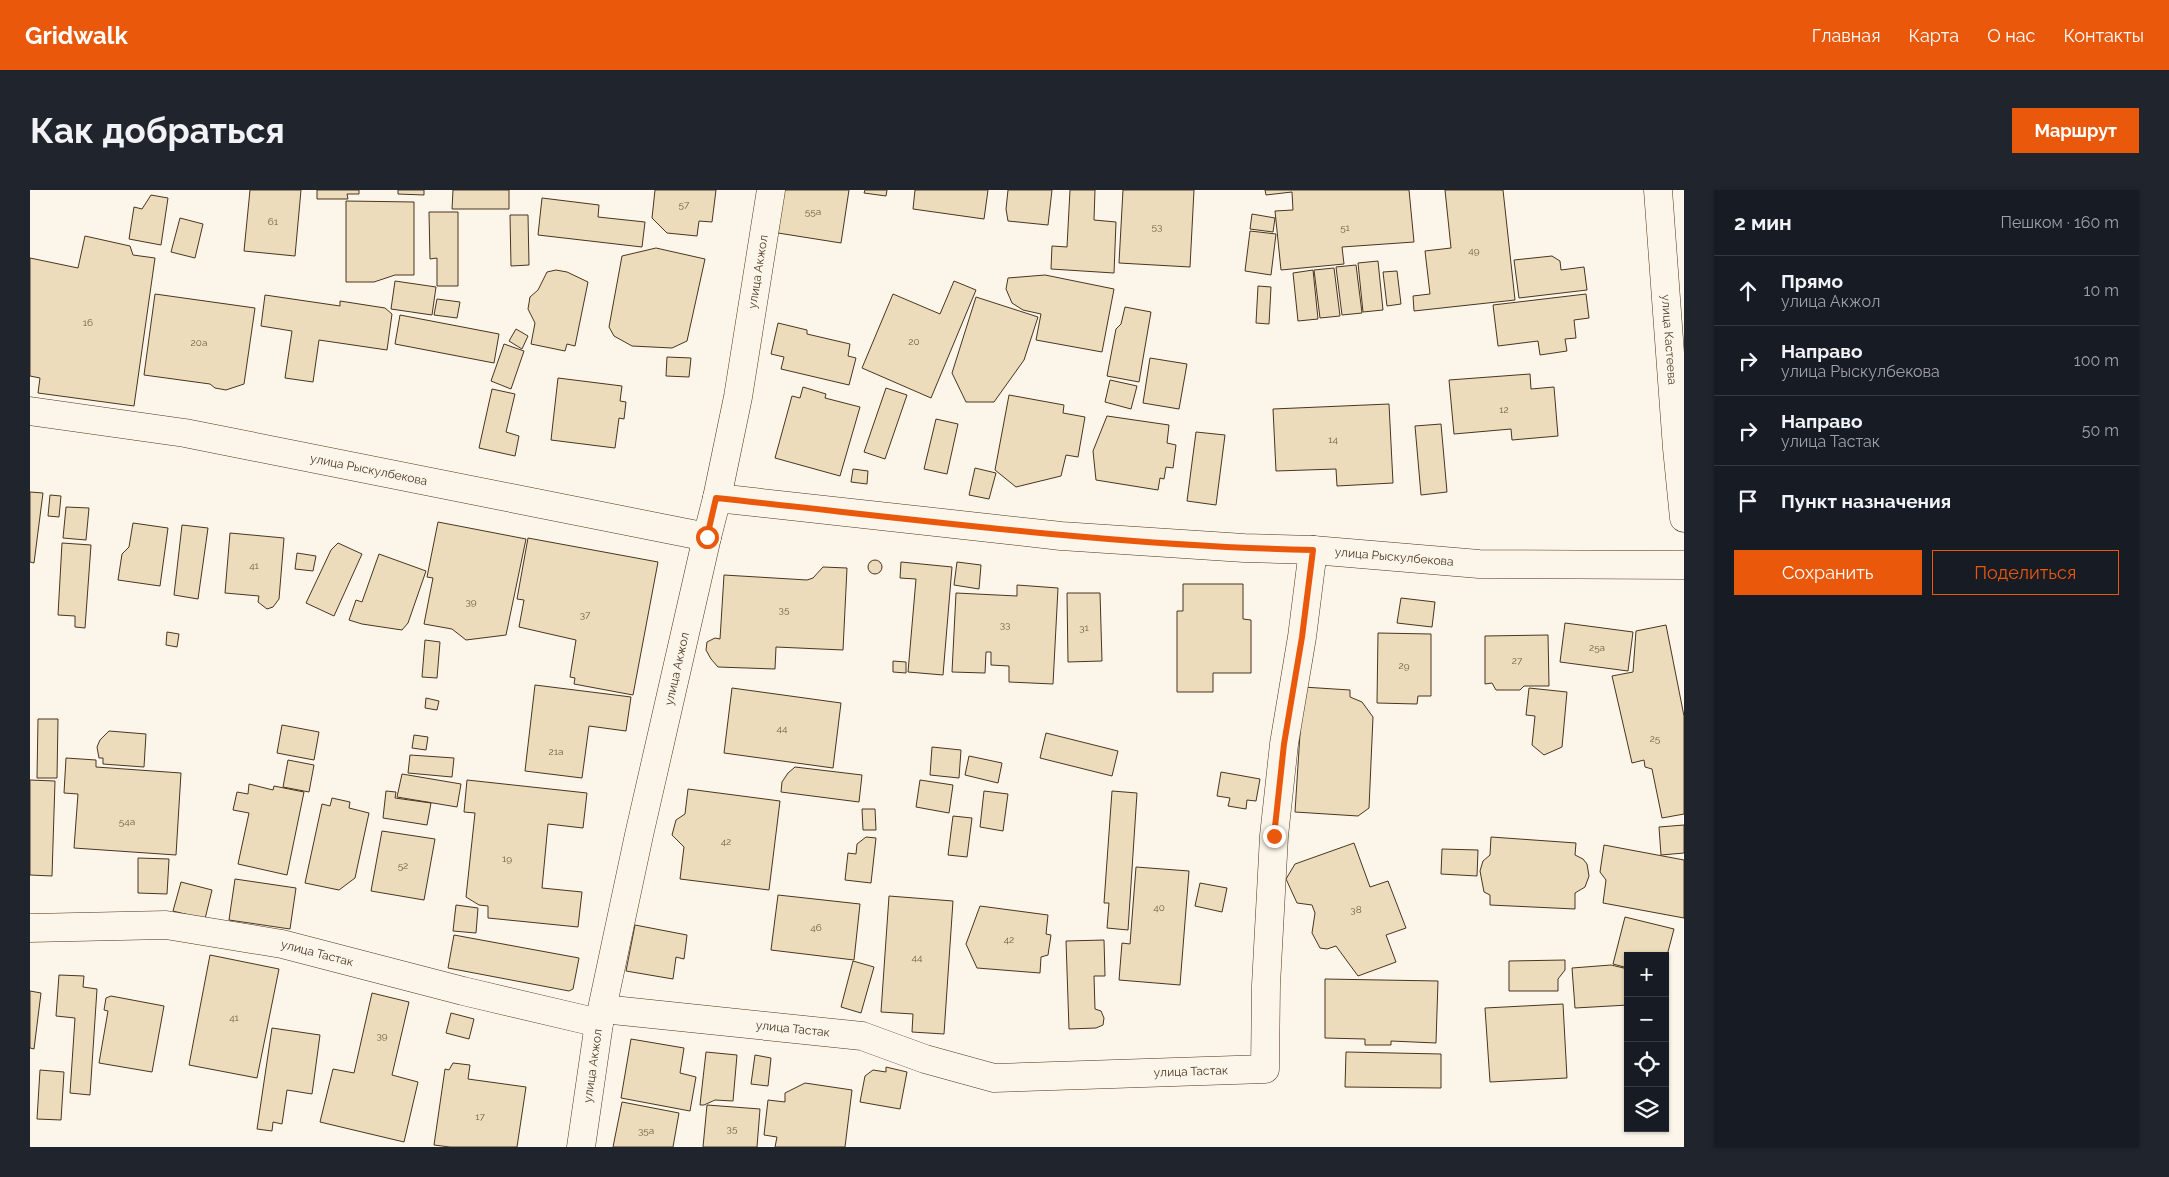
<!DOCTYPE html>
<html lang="ru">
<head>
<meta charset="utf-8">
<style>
	:root { --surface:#171b24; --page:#20242c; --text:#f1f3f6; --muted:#9ea1a6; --line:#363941; --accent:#ea580c }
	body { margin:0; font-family:Raleway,sans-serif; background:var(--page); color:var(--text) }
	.controls { position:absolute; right:15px; bottom:15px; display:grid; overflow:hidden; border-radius:0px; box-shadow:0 1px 4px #0004 }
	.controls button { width:45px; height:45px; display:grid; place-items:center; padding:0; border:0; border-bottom:1px solid var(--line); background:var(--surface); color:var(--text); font:25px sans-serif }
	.stop { position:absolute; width:15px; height:15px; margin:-11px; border:4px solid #ea580c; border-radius:50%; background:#fff }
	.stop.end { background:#ea580c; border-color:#fff; box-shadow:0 1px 5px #0008 }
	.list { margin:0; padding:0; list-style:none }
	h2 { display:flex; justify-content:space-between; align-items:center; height:65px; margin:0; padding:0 20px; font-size:21px }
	h2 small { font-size:16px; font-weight:400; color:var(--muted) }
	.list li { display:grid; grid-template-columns:32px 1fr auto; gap:15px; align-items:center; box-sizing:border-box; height:70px; padding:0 20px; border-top:1px solid var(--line) }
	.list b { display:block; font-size:19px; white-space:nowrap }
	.list p { margin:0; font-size:16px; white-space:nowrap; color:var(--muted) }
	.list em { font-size:16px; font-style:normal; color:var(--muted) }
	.actions { display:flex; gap:10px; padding:15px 20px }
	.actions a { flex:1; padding:11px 0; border:1px solid var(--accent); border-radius:0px; text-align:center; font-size:18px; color:var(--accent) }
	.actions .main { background:var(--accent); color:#fff }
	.icon { flex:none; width:28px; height:28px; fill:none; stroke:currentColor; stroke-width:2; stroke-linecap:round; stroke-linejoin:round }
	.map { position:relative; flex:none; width:1654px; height:957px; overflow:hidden; border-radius:0px }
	header { display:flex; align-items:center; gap:30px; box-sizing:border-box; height:70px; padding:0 25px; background:var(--accent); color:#fff }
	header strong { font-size:24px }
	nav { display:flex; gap:28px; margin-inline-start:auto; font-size:18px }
	.intro { display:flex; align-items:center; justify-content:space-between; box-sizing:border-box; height:120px; padding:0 30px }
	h1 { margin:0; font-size:35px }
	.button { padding:12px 22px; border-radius:0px; background:var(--accent); color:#fff; font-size:18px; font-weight:700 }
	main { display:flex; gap:30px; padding:0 30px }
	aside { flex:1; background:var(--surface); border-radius:0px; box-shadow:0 1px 4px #0004 }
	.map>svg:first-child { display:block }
</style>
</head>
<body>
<header>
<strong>Gridwalk</strong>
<nav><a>Главная</a><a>Карта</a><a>О нас</a><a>Контакты</a></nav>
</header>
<div class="intro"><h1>Как добраться</h1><a class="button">Маршрут</a></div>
<main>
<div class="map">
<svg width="1654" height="957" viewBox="0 0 1654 957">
	<rect width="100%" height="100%" fill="#fbf6e9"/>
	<path fill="#ecdcbc" stroke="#4a3520" d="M 220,0 L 271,0 L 265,66 L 214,61 Z
		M 287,0 L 329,0 L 329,4 L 317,4 L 318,9 L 287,9 Z
		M 368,0 L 394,0 L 394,5 L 368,4 Z
		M 423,0 L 479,0 L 479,19 L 422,19 Z
		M 625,0 L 686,0 L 682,32 L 669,31 L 667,46 L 637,43 L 622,28 Z
		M 754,0 L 819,0 L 811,53 L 748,43 Z
		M 835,0 L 857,0 L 856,6 L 834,3 Z
		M 885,0 L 958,0 L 954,29 L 883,19 Z
		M 978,0 L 1022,0 L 1018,35 L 978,31 L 976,19 Z
		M 1040,0 L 1065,0 L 1064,30 L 1086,32 L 1084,83 L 1021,79 L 1022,56 L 1037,57 Z
		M 1093,0 L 1164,0 L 1160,77 L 1089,73 Z
		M 1235,0 L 1379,0 L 1384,52 L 1312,57 L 1314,74 L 1251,80 L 1245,21 L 1263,20 L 1262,2 L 1236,5 Z
		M 1415,0 L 1473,0 L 1485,110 L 1384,121 L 1383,106 L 1400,104 L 1395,61 L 1421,58 Z
		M 121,5 L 138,8 L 131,55 L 99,49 L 104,17 L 112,19 Z
		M 512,8 L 569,15 L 568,27 L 615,32 L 612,57 L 508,45 Z
		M 316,11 L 384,12 L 384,85 L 365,85 L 344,92 L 316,92 Z
		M 399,22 L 428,22 L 428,96 L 407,96 L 407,68 L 400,69 Z
		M 1222,24 L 1245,28 L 1243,42 L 1220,39 Z
		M 480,25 L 498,25 L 499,75 L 481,76 Z
		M 150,28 L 173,34 L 165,68 L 141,62 Z
		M 1220,41 L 1246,44 L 1241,85 L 1215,81 Z
		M 55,46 L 100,56 L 103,65 L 125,68 L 104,216 L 8,203 L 10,188 L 0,186 L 0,68 L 48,78 Z
		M 626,58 L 675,69 L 657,151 L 642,158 L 602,156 L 584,146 L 579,137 L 592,66 Z
		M 1522,66 L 1530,71 L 1531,80 L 1554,77 L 1557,100 L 1489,108 L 1484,70 Z
		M 1348,71 L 1353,120 L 1333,122 L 1328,73 Z
		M 1326,75 L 1332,123 L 1312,125 L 1306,77 Z
		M 1304,78 L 1310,126 L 1290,128 L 1284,80 Z
		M 526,80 L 537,82 L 558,92 L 545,156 L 537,154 L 535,161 L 501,154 L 505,133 L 498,119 L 500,107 L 508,100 L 517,82 Z
		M 1283,80 L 1288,129 L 1268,131 L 1263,83 Z
		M 1367,81 L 1371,114 L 1357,116 L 1353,82 Z
		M 1015,85 L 1084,99 L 1072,162 L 1006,150 L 1011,124 L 993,120 L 982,113 L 976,99 L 978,88 Z
		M 365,91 L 406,97 L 402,125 L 361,119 Z
		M 924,91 L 946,100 L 901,208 L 832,178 L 863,104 L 910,124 Z
		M 1228,96 L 1241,97 L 1239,134 L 1226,133 Z
		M 125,104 L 225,118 L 214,194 L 196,200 L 185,198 L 180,194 L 114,185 Z
		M 1556,104 L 1559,128 L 1544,130 L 1546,148 L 1535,149 L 1537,161 L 1510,165 L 1508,151 L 1468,156 L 1463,115 Z
		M 235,105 L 310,116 L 310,111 L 355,118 L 362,124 L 357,160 L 289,150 L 283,192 L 255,188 L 262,141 L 231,136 Z
		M 946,107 L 1008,127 L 994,170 L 964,212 L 936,212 L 922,183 Z
		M 407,109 L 430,112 L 427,128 L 404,125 Z
		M 1095,117 L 1121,122 L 1109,192 L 1077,186 L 1086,139 L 1091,134 Z
		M 370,125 L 469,144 L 464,173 L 365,154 Z
		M 748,133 L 777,140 L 777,144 L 820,154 L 818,166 L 826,168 L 819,195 L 751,179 L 754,167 L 741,164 Z
		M 486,139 L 498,146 L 492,159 L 479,151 Z
		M 474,154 L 494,161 L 481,199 L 461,191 Z
		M 637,167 L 661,168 L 659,187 L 636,186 Z
		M 1120,168 L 1157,174 L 1149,219 L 1113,213 Z
		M 1500,184 L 1501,199 L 1524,197 L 1528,246 L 1482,250 L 1481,239 L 1424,244 L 1419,190 Z
		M 528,188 L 592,196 L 590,211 L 596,212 L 594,229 L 589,228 L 585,258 L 521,250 Z
		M 1080,190 L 1107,196 L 1101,219 L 1075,212 Z
		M 773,197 L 796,204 L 795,208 L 830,217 L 810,286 L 745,268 L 762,206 L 770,208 Z
		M 856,198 L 877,205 L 855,269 L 834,262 Z
		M 462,199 L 485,204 L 476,242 L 489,246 L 485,266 L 449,258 Z
		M 979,205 L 1034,215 L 1033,223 L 1055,227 L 1048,267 L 1036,265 L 1031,286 L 986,297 L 965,280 Z
		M 1359,214 L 1363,293 L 1307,296 L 1306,279 L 1246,281 L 1243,219 Z
		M 1077,226 L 1139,235 L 1137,253 L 1146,255 L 1143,278 L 1136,277 L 1134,289 L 1130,288 L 1128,300 L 1066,290 L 1063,261 Z
		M 906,229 L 928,234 L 917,284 L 894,279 Z
		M 1411,234 L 1417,302 L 1391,305 L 1385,236 Z
		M 1166,242 L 1195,245 L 1186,315 L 1157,311 Z
		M 945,278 L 966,283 L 959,309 L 939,305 Z
		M 823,279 L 838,281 L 837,294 L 821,292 Z
		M 0,302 L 13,303 L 4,373 L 0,372 Z
		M 20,305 L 31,306 L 29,327 L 18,326 Z
		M 36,317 L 59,318 L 56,350 L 33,348 Z
		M 408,332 L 496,349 L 476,445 L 436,450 L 422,439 L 394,434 L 403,388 L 397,387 Z
		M 103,333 L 138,338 L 130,396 L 88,390 L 92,364 L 99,357 Z
		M 152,335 L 178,338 L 168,409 L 144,405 Z
		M 200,343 L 254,348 L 249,409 L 243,417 L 237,419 L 228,412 L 229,406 L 195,403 Z
		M 498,348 L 628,372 L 603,505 L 544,494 L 545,488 L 540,487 L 546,450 L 489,437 L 494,410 L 487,409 Z
		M 32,353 L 61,355 L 55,438 L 45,437 L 45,426 L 28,425 Z
		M 308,353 L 332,364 L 304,426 L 276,413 L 301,360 Z
		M 267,363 L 286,366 L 283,381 L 265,379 Z
		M 349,364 L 396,381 L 378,433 L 372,440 L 332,434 L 319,430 L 326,410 L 332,412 Z
		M838 377a7 7 0 1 1 14 0a7 7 0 1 1-14 0Z
		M 871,372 L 922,377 L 913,485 L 878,482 L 886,389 L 870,388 Z
		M 927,372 L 951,375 L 949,399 L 924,395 Z
		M 793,377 L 817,378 L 813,460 L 746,457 L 745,479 L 688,477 L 681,469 L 676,460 L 677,452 L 685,448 L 690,449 L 694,385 L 777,390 L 783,388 Z
		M 1153,394 L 1213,394 L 1213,429 L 1221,430 L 1221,483 L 1183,483 L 1183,502 L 1147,502 L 1147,421 L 1153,421 Z
		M 987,395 L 1028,398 L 1023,494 L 979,492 L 979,476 L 961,475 L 961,462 L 956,462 L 955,483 L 922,482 L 926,403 L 987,406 Z
		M 1037,403 L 1070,403 L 1072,471 L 1038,472 Z
		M 1371,408 L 1405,412 L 1402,437 L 1367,433 Z
		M 1535,433 L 1603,442 L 1598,481 L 1530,472 Z
		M 1636,435 L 1654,526 L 1654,624 L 1632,628 L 1622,579 L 1615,577 L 1614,570 L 1602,573 L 1582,486 L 1603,482 L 1606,441 Z
		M 137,442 L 149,444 L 147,457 L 136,455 Z
		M 1348,443 L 1401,444 L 1401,506 L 1388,506 L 1387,514 L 1347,513 Z
		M 1518,445 L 1519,496 L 1494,496 L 1490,500 L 1466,500 L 1462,493 L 1455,494 L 1455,446 Z
		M 395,450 L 410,452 L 407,488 L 392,487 Z
		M 863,471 L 876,472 L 876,483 L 863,482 Z
		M 505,495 L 601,507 L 596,541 L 559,536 L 552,588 L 495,581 Z
		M 1273,497 L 1320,500 L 1320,507 L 1332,512 L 1343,527 L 1339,618 L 1328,626 L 1265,622 Z
		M 702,498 L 811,513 L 803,578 L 694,563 Z
		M 1499,498 L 1537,502 L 1532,557 L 1514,565 L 1502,555 L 1505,526 L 1496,525 Z
		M 396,508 L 409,511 L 407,520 L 395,518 Z
		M 8,529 L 28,529 L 27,588 L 7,588 Z
		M 252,535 L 289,542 L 284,570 L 247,563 Z
		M 79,541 L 116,544 L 114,577 L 73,574 L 73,568 L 69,568 L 67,557 L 70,550 Z
		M 1016,543 L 1088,561 L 1082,586 L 1010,568 Z
		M 384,545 L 398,547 L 396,560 L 382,558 Z
		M 902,557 L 931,560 L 929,588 L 900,585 Z
		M 380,565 L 424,568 L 422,587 L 378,583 Z
		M 939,566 L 972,573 L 968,593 L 935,585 Z
		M 36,568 L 66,570 L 66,577 L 151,583 L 146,665 L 44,658 L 48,604 L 34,603 Z
		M 258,570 L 284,575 L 279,602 L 253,597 Z
		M 765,577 L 832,585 L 829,612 L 751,602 L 752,592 L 758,583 Z
		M 1191,582 L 1230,589 L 1226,611 L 1217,610 L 1216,619 L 1198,616 L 1200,608 L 1187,606 Z
		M 372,584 L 431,594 L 427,617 L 367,607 Z
		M 0,590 L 25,591 L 22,686 L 0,685 Z
		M 437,590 L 557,603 L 553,638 L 518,634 L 512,698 L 552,702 L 548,737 L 458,728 L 458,716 L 449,715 L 436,707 L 445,623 L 434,622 Z
		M 890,590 L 923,595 L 919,623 L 886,617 Z
		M 219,594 L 243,600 L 244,596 L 274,602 L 257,685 L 208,674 L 219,623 L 203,620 L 207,602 L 218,604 Z
		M 658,599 L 750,611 L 739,700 L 650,689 L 654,657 L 642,645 L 646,630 L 655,624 Z
		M 356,601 L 366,602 L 365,608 L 401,613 L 397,635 L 353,628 Z
		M 954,601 L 978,604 L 973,641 L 950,637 Z
		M 1082,601 L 1107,603 L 1098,740 L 1077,738 L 1079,713 L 1074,713 Z
		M 302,608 L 320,612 L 319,618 L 339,623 L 325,688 L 309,700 L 275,693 L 292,614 L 300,616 Z
		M 832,619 L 845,619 L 846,640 L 833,640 Z
		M 923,626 L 942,628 L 937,667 L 918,665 Z
		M 1654,635 L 1654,663 L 1631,665 L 1629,637 Z
		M 352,641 L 405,649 L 394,710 L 341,701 Z
		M 836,647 L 846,648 L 841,693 L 815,690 L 818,663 L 826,664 L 827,654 Z
		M 1461,647 L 1546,653 L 1545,665 L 1553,669 L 1557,674 L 1559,686 L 1555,697 L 1545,703 L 1545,719 L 1460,715 L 1460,705 L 1454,702 L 1450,681 L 1453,671 L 1460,665 Z
		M 1324,653 L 1340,697 L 1358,691 L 1376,738 L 1356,745 L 1366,772 L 1328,786 L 1306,756 L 1297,759 L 1290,758 L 1282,743 L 1285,723 L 1282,715 L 1267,713 L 1256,689 L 1265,674 Z
		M 1574,655 L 1654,670 L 1654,728 L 1573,713 L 1576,690 L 1570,682 Z
		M 1412,659 L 1448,660 L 1447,686 L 1411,684 Z
		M 108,668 L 139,669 L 137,704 L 108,703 Z
		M 1106,677 L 1159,681 L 1150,795 L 1089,790 L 1092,753 L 1100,754 Z
		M 205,689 L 266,698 L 260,739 L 199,730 Z
		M 151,692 L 182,700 L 175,729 L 143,721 Z
		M 1170,693 L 1197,698 L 1192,722 L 1165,716 Z
		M 748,705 L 830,714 L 824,770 L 741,760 Z
		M 859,706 L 923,711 L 914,844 L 882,842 L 883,824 L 851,822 Z
		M 426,715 L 448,718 L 446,743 L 423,741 Z
		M 950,716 L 1018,725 L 1016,744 L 1021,745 L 1018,765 L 1011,767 L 1010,783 L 947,778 L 936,754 Z
		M 1595,727 L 1644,739 L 1635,773 L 1635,766 L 1598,766 L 1598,778 L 1583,774 Z
		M 605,735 L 657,745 L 654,769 L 646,767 L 643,789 L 596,781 Z
		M 424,745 L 549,768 L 543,799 L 539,801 L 418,778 Z
		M 1074,750 L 1075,786 L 1064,786 L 1065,819 L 1071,821 L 1074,828 L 1073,835 L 1066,838 L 1039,839 L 1036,751 Z
		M 180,765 L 249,779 L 227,888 L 159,875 Z
		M 1535,770 L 1535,780 L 1528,789 L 1528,801 L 1479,801 L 1479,771 Z
		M 823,771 L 844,777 L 831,823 L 811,817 Z
		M 1581,775 L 1598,779 L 1598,815 L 1545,818 L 1542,778 Z
		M 29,785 L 54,786 L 53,797 L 67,799 L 60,905 L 40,903 L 45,828 L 26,826 Z
		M 1295,789 L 1408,791 L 1406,853 L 1361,851 L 1361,855 L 1335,855 L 1335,849 L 1295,848 Z
		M 0,801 L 11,803 L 4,859 L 0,858 Z
		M 342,803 L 379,812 L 362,885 L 388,892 L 374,952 L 290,932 L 303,879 L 324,883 Z
		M 81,806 L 134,816 L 122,882 L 69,873 L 78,821 L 74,820 L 76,808 Z
		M 1533,814 L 1537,888 L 1460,892 L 1455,818 Z
		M 421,823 L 444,829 L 439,849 L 416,843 Z
		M 242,838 L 290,845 L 282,904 L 257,900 L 252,934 L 243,932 L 242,941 L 227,939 Z
		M 601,849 L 654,858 L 650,883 L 666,887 L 660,921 L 591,908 Z
		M 676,862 L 707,865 L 703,911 L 685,910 L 674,915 L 670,915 Z
		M 1316,862 L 1411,864 L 1411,898 L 1315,897 Z
		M 725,865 L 741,868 L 738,896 L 721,894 Z
		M 423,873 L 440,875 L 438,889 L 496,897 L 487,957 L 420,957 L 404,955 L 415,879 L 419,880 Z
		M 856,877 L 877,882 L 870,919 L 830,912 L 835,886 L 843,880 L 856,882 Z
		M 10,880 L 34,882 L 31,930 L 7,929 Z
		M 775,893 L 822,900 L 815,957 L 745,957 L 747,947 L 734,945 L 738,910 L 755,912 L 755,903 Z
		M 592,912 L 649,923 L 643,957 L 583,957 Z
		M 677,915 L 730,919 L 727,957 L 673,957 Z"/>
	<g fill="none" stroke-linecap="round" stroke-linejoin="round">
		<defs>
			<g id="street">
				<path id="s1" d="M 1628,0 L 1647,258 L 1654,328"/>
				<path id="s2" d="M 0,221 L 155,243 L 677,347 L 687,308 L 1031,346 L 1214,358 L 1283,360 L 1449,374 L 1654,375"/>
				<path id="s3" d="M 0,738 L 136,735 L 252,754 L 433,801 L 569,833"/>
				<path id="s4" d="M 573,819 L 832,846 L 895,869 L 964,888 L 1235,879 L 1236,795 L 1244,646 L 1254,554 L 1272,447 L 1283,360"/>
			</g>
			<g id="secondary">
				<path id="s5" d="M 687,308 L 708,207 L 741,0"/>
				<path id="s6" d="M 551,957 L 569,833 L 609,645 L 677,347"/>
			</g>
		</defs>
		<use href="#street" stroke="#4a3520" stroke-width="29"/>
		<use href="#secondary" stroke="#4a3520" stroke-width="29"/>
		<use href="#street" stroke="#fbf6e9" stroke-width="28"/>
		<use href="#secondary" stroke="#fbf6e9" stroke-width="28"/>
	</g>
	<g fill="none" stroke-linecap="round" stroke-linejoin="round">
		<path stroke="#ea580c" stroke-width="6" d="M 677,347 L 686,308 C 885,329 1083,356 1283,360 L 1272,447 L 1254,554 L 1244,646"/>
	</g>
	<g text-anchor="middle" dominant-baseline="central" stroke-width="4" stroke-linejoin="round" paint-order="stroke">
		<g font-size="10" fill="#725f47">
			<text x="654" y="14">57</text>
			<text x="783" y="21">55а</text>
			<text x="243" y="31">61</text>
			<text x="1127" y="36">53</text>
			<text x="1315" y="37">51</text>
			<text x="1444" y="60">49</text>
			<text x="58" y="132">16</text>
			<text x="884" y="151">20</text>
			<text x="169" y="152">20а</text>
			<text x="1474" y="219">12</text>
			<text x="1303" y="249">14</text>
			<text x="224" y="375">41</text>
			<text x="441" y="411">39</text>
			<text x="754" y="419">35</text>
			<text x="555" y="424">37</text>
			<text x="975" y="434">33</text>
			<text x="1054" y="437">31</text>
			<text x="1567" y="457">25а</text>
			<text x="1487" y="470">27</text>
			<text x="1374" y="475">29</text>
			<text x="752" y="538">44</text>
			<text x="1625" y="548">25</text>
			<text x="526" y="561">21а</text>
			<text x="97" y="631">54а</text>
			<text x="696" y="651">42</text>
			<text x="477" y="668">19</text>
			<text x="373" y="675">52</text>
			<text x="1129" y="717">40</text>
			<text x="1326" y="719">38</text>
			<text x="786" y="737">46</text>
			<text x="979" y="749">42</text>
			<text x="887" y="767">44</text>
			<text x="204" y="827">41</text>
			<text x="352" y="845">39</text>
			<text x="450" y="926">17</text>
			<text x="702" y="938">35</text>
			<text x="616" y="940">35а</text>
		</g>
		<g font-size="12" fill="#4a3520" stroke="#fbf6e9">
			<text stroke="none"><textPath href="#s5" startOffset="230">улица Акжол</textPath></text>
			<text stroke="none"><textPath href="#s1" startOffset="150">улица Кастеева</textPath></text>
			<text stroke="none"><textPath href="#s2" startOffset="344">улица Рыскулбекова</textPath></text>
			<text stroke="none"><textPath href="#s2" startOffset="1409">улица Рыскулбекова</textPath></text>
			<text stroke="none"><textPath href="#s6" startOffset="488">улица Акжол</textPath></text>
			<text stroke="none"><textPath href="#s3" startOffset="290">улица Тастак</textPath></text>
			<text stroke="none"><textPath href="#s4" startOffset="191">улица Тастак</textPath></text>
			<text stroke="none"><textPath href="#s6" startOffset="82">улица Акжол</textPath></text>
			<text stroke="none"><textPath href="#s4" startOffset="596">улица Тастак</textPath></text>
		</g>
	</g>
</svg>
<div class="controls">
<button>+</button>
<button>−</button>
<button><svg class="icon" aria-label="locate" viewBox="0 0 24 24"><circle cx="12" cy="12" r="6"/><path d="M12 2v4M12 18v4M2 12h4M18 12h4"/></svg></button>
<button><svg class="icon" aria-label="layers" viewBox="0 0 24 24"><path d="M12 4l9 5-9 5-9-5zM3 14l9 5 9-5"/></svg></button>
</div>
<div class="stop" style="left:677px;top:347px"></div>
<div class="stop end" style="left:1244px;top:646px"></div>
</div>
<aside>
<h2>2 мин<small>Пешком · 160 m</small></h2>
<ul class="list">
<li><svg class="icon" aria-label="ahead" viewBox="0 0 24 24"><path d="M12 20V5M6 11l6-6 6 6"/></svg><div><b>Прямо</b><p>улица Акжол</p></div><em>10 m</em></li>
<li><svg class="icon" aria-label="right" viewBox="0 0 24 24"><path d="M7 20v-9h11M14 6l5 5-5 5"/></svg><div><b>Направо</b><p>улица Рыскулбекова</p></div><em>100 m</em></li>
<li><svg class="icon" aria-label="right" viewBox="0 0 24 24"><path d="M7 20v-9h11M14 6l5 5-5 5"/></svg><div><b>Направо</b><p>улица Тастак</p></div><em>50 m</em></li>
<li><svg class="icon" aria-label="arrive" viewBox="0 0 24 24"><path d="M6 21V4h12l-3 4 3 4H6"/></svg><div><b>Пункт назначения</b></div></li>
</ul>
<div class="actions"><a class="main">Сохранить</a><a>Поделиться</a></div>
</aside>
</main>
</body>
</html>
